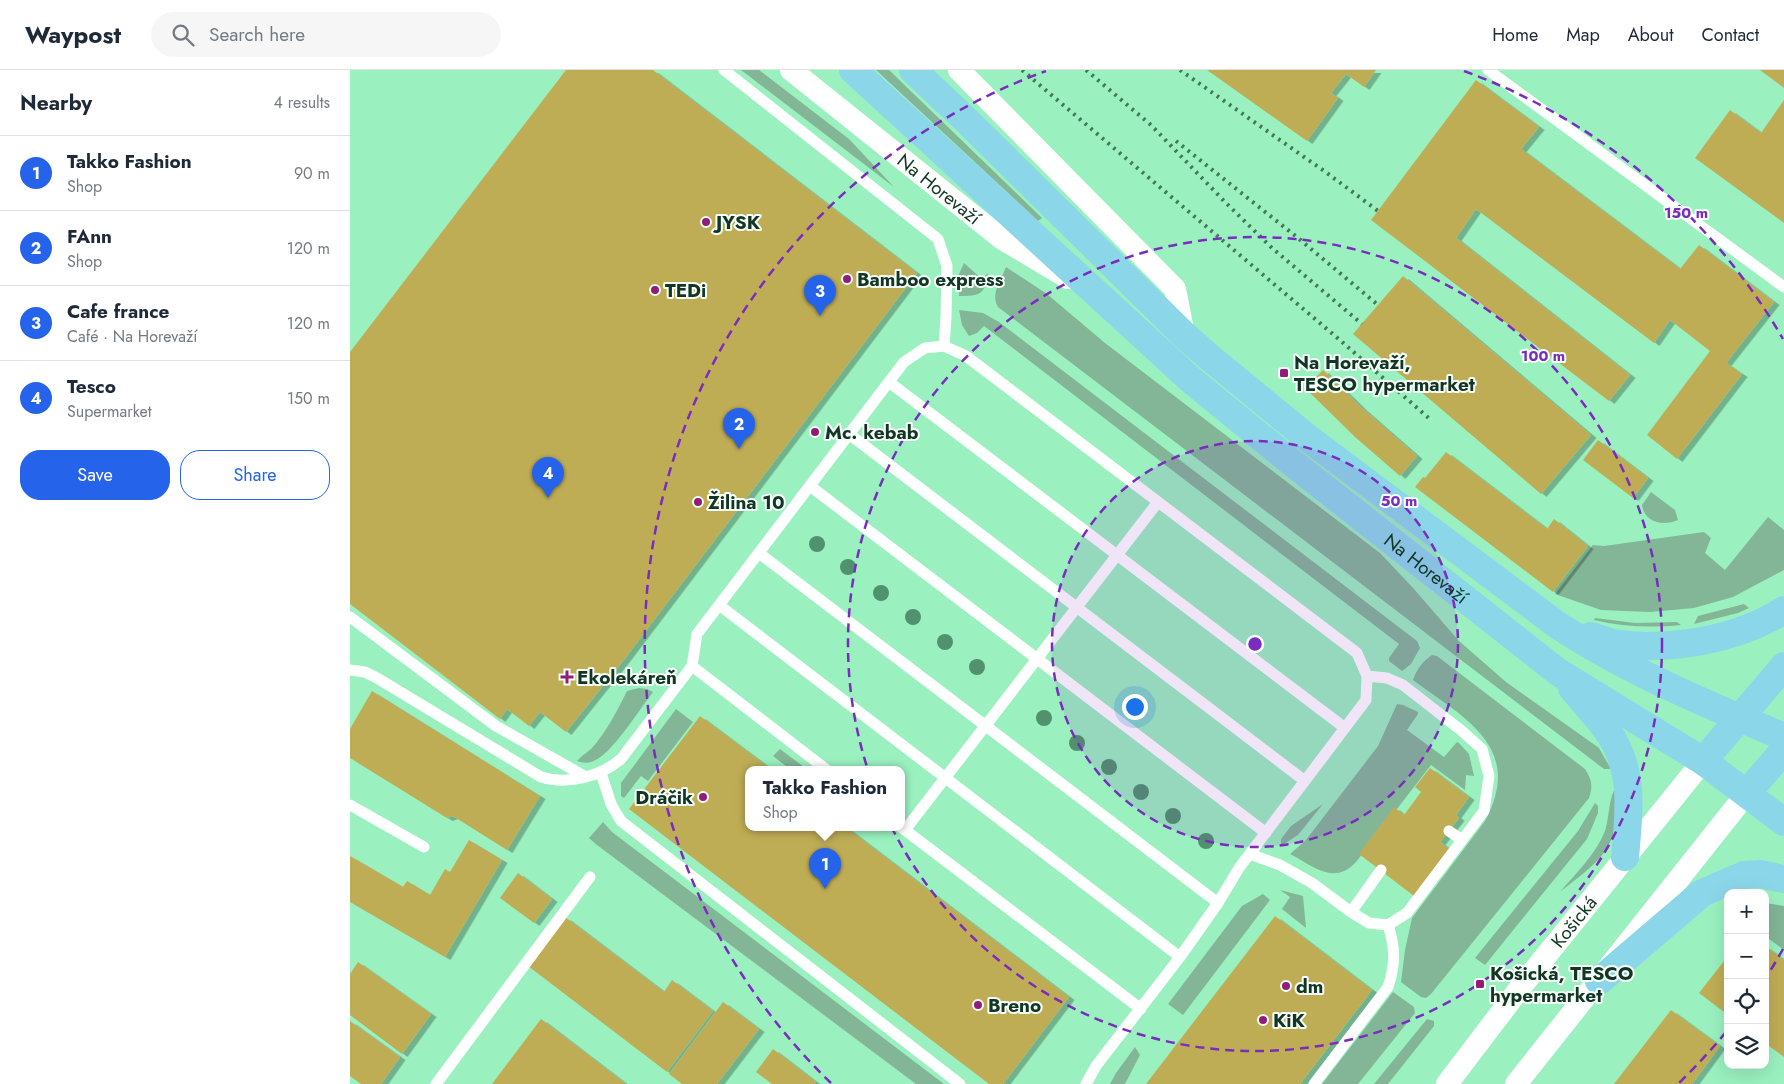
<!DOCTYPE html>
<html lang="en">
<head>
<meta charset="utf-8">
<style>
	:root { --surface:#fff; --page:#f6f6f7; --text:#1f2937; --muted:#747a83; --line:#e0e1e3; --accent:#2563eb }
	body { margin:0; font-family:Jost,sans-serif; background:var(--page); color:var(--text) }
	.controls { position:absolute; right:15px; bottom:15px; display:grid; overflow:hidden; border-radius:10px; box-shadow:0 5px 20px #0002 }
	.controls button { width:45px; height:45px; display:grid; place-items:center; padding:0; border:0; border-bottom:1px solid var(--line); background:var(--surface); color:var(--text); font:25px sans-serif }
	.you { position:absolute; left:784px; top:636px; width:18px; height:18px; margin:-12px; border:4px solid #fff; border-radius:50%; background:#1a73e8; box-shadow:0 0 0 8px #1a73e833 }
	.badge { display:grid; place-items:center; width:32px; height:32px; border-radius:50%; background:var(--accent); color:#fff; font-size:16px; font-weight:700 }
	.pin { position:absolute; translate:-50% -41px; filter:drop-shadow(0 1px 2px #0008) }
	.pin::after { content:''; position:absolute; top:26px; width:18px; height:15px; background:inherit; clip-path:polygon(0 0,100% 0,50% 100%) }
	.popup { position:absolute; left:395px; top:696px; width:160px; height:65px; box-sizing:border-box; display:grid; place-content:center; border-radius:10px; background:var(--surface); filter:drop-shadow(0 1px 4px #0005); font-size:16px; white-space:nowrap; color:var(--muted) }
	.popup b { font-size:19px; color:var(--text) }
	.popup::after { content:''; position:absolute; left:50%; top:100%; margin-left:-10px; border:10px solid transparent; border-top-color:var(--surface) }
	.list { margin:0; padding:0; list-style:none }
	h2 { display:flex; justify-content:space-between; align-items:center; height:65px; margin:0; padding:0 20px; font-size:21px }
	h2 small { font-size:16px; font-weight:400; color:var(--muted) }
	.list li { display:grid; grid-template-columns:32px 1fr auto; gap:15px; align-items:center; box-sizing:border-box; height:75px; padding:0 20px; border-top:1px solid var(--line) }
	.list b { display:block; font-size:19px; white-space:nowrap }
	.list p { margin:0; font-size:16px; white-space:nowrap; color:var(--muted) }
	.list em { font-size:16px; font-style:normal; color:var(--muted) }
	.actions { display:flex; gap:10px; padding:15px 20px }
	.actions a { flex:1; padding:11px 0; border:1px solid var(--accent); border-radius:20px; text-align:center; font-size:18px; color:var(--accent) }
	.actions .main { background:var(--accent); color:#fff }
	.icon { flex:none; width:28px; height:28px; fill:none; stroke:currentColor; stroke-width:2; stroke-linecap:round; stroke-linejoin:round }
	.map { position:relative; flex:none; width:1434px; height:1014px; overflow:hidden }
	header { display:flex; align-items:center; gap:30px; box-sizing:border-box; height:70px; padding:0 25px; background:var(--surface); border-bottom:1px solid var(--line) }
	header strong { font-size:24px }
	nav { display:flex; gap:28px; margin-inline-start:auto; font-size:18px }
	.search { width:350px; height:45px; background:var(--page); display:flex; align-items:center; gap:12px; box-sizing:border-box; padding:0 18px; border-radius:28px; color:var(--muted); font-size:19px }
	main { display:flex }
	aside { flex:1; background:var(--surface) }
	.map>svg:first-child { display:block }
</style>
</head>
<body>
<header>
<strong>Waypost</strong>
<div class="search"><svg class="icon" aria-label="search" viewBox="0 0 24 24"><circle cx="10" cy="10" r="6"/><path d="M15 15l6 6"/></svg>Search here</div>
<nav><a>Home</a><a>Map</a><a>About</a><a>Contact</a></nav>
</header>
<main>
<aside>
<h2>Nearby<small>4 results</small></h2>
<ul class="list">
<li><span class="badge">1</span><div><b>Takko Fashion</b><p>Shop</p></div><em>90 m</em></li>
<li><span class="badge">2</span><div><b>FAnn</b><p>Shop</p></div><em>120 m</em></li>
<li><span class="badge">3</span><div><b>Cafe france</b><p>Café · Na Horevaží</p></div><em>120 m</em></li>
<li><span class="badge">4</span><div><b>Tesco</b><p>Supermarket</p></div><em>150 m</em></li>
</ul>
<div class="actions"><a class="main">Save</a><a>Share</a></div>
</aside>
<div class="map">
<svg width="1434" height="1014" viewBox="0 0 1434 1014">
	<defs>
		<filter id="shadow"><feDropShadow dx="5.5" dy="3" stdDeviation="0" flood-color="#0004"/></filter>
	</defs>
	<rect width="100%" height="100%" fill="#9af1bf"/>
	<path fill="#82b697" d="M 391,0 L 409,0 L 499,69 L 544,117 Z
		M 526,0 L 539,0 L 692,148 L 688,151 Z
		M 614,193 L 632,209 L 638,203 C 635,225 630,226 609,226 L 609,204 Z
		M 656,197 L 697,224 L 755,273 L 1030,483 L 1064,519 L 1108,570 L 1156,612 L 1249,678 L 1261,699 L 1254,699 L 648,237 C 640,224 651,210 656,197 Z
		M 609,240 L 633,243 L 649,252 L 1067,571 L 1070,578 L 1061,594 L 1052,601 L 1039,591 L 1039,588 L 1049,574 L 634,256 L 627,263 L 619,266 L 612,255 Z
		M 1301,422 L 1325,440 L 1328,450 C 1313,457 1294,452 1292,435 Z
		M 1418,447 L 1434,460 L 1434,500 L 1383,527 L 1344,538 L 1300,542 L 1251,540 L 1205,524 L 1243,475 L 1254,476 L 1354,462 L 1361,468 L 1355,483 L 1375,500 Z
		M 1394,534 L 1399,538 L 1388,543 L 1344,554 L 1348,546 Z
		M 1245,548 L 1285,553 L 1327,552 L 1331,555 C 1301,558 1273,557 1244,550 Z
		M 1082,585 L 1087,586 L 1235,699 C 1242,710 1243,716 1239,728 L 1081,924 L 1076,928 L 1071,927 L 1051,912 L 1055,880 L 1062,848 L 1135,751 C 1175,677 1114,648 1063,610 C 1067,599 1072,592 1082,585 Z
		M 289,618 L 297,619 L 303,622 C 290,639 265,678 249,688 C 242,693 235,694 227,691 C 232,685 237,683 242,678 C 257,661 267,641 277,621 Z
		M 1047,634 L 1053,635 L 1068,642 L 1068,644 L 1057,660 L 1094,687 L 1107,672 L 1109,673 L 1119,684 L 1124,706 L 1116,705 L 1115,720 L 1081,695 L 1006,792 C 984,816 963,796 940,784 L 956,770 L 1028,676 Z
		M 326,639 L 343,652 L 298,711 L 291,706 L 274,728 L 271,726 L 271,713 Z
		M 430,679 L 458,700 L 441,700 L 423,686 Z
		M 1265,719 C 1265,728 1266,738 1266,747 C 1265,784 1237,800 1210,822 C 1226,803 1246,784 1255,761 C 1259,750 1259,727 1265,719 Z
		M 1245,733 L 1248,736 L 1248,743 L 1237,769 L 1135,895 L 1125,888 L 1228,761 Z
		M 973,734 L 948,765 L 931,776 L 931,769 L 941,756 Z
		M 253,752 L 262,762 L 594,1014 L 566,1014 L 247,775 L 239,768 Z
		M 930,820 L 953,826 L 956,858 L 932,839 L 940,827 Z
		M 913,824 L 920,830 L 833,945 L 818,934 L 892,836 Z
		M 1415,833 L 1434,836 L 1434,880 L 1415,866 Z
		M 1043,922 L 1064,937 L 1065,943 L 1008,1014 L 972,1014 Z
		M 1077,949 L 1084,951 L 1084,956 L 1038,1014 L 1024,1014 Z
		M 785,977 L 790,985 L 775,1014 L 760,1014 L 766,1003 Z"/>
	<path fill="#bfad57" filter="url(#shadow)" d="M 216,0 L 303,0 L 567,203 L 276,587 L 216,662 L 190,642 L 179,656 L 157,639 L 150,649 L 0,534 L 0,282 Z
		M 857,0 L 1026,0 L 1014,17 L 996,4 L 981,23 L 988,28 L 957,71 Z
		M 1410,0 L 1434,0 L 1434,18 Z
		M 1126,10 L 1189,57 L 1171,79 L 1330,199 L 1349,175 L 1424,232 L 1376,293 L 1392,304 L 1327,389 L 1297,365 L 1360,281 L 1320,250 L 1304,273 L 1126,139 L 1106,168 L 1280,305 L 1259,331 L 1021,150 Z
		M 1434,30 L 1434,153 L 1345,88 L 1380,40 L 1411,63 Z
		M 1053,206 L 1241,365 L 1191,424 L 1003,264 Z
		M 973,300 L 1012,338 L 1067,386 L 1050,406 L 1005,367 L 955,318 Z
		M 1248,370 L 1298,408 L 1283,428 L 1233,390 Z
		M 1096,382 L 1197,459 L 1204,449 L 1238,476 L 1203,522 L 1065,417 L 1073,407 L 1075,408 Z
		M 22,621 L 190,726 L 157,780 L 103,746 L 97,748 L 0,688 L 0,659 Z
		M 350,646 L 422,700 L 399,700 L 399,758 L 497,758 L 719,927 L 653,1014 L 639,1014 L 279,739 Z
		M 1080,698 L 1119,727 L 1106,745 L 1109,748 L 1090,772 L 1099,779 L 1064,826 L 1009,784 L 1044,737 L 1054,745 L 1071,722 L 1065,717 Z
		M 119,770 L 152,790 L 95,887 L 0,832 L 0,786 L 53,817 L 57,811 L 80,825 L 95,799 L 100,802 Z
		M 168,803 L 202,829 L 184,853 L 150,828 Z
		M 925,846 L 1022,920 L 950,1014 L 796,1014 Z
		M 215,847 L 314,922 L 322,910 L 363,941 L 317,1002 L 178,896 Z
		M 1415,876 L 1434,890 L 1434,987 L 1415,973 Z
		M 1378,886 L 1378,945 L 1349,923 Z
		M 8,892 L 81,944 L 52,984 L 0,945 L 0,904 Z
		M 373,932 L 409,959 L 367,1014 L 332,1014 L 319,1004 Z
		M 1321,940 L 1370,976 L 1342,1014 L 1264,1014 Z
		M 191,949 L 276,1014 L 142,1014 Z
		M 0,951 L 50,987 L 31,1014 L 11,1014 L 0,1006 Z
		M 423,979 L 466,1012 L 464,1014 L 422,1014 L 406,1002 Z"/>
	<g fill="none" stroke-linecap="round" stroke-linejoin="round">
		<path stroke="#fff" stroke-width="11" d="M 374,0 L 588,169 L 597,196 L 596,247 L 594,276
			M 1138,0 L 1434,217
			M 539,312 L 995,658
			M 499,364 L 955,711
			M 460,416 L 916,763
			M 409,483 L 868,833
			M 369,535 L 830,887
			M 0,547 L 146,656 L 236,707
			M 342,596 L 477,700
			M 0,600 L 15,602 L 27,608 L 191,707 C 217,715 250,707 271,689 L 342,596 L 347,564 L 554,292 L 575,278 L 594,276 L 616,286 L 1007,583 L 1017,606 L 1016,630 L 889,798 L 868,833 L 830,887 L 746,996 L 736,1014
			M 251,703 L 261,734 L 271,751 L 610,1014
			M 0,735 L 74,777
			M 551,757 L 791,939
			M 555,760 L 808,432
			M 1099,761 L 1112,770
			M 900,784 L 930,795 L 962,813 L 1001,842 L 1019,853 L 1038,855 L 1057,843 L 1134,741 L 1139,706 L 1132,679 L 1112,661 L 1053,615 L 1037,608 L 1017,606
			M 1001,842 L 1031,800
			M 86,1014 L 240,807
			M 964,1014 L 1038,917 C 1046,894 1045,877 1038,855"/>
		<g stroke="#fff" stroke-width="22">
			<path id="s1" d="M 441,0 L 651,168 L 718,208"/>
			<path d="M 609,0 L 825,219 L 834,265"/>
			<path id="s2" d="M 1097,1014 L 1170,918 L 1353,691"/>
			<path d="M 1166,1014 L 1397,723"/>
		</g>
		<g stroke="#8bd7e9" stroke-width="28">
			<path id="s3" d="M 503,0 L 841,310 L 940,391 L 1208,602 L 1353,691 L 1434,752"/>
			<path d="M 563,0 L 615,49 L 834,265 L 859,287 L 959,369 L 1206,554 C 1277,601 1356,634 1434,667"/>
			<path d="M 1241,566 C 1248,568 1256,571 1263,573 C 1317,582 1387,570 1434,540"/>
			<path d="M 1222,618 C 1234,633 1248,647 1259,663 C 1285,702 1279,743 1275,787"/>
			<path d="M 1353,691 L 1434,596"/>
			<path d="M 1397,723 L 1434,680"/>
			<path d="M 1249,911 L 1352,823 L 1394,805 L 1410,804 L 1434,809"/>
		</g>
		<path stroke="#427759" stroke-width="4" stroke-dasharray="2.5 5" stroke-linecap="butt" d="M 672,0 L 991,271 L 1082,351
			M 736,0 L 801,55 L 876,133 L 922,178 L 1012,254
			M 830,0 L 977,103 L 1028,141
			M 826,71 L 948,168 L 1028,235"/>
	</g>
	<g fill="#50926e">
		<circle cx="467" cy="474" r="8"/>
		<circle cx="498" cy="497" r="8"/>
		<circle cx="531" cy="523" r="8"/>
		<circle cx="563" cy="547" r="8"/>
		<circle cx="595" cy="572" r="8"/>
		<circle cx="627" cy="597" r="8"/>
		<circle cx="694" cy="648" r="8"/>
		<circle cx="727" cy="673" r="8"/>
		<circle cx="759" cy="697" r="8"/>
		<circle cx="791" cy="722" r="8"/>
		<circle cx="823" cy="746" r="8"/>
		<circle cx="856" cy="771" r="8"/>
	</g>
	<circle cx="905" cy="574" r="203" fill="#7b2cbf" fill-opacity=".12"/>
	<g fill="none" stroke="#7b2cbf" stroke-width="2.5" stroke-dasharray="9 6">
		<circle cx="905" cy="574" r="203"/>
		<circle cx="905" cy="574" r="407"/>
		<path d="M1433 879A610 610 0 0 1 1417 906M1376 962A610 610 0 0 1 1329 1013M481 1013A610 610 0 0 1 696 1M1114 1A610 610 0 0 1 1433 269"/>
	</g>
	<g fill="#921c7a" stroke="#f6fef9" stroke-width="2">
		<circle cx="356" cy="152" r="5"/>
		<circle cx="497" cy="209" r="5"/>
		<circle cx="305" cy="220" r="5"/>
		<rect x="929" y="298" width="10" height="10" rx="2.5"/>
		<circle cx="465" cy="362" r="5"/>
		<circle cx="348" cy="432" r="5"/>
		<path d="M214.5 599.5h5v5h5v5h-5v5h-5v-5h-5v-5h5z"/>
		<circle cx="353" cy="727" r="5"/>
		<rect x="1125" y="909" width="10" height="10" rx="2.5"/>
		<circle cx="936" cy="916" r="5"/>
		<circle cx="628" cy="935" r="5"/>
		<circle cx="913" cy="950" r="5"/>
	</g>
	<g text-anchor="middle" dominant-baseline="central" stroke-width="4" stroke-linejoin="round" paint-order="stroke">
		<g font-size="19" fill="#123623" stroke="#f6fef9">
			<text stroke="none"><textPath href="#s1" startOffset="190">Na Horevaží</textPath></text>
			<text stroke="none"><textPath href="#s3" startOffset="760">Na Horevaží</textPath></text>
			<text stroke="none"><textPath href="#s2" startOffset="206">Košická</textPath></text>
		</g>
		<g font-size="19" font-weight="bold" fill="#123623" stroke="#f6fef9" text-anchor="start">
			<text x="366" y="152">JYSK</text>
			<text x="507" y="209">Bamboo express</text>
			<text x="315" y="220">TEDi</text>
			<text x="944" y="292">Na Horevaží,<tspan x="944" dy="22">TESCO hypermarket</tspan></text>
			<text x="475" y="362">Mc. kebab</text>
			<text x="358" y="432">Žilina 10</text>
			<text x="227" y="607">Ekolekáreň</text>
			<text x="343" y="727" text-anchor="end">Dráčik</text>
			<text x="1140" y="903">Košická, TESCO<tspan x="1140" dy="22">hypermarket</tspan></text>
			<text x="946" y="916">dm</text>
			<text x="638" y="935">Breno</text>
			<text x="923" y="950">KiK</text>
		</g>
	</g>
	<circle cx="905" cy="574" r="8" fill="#7b2cbf" stroke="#f6fef9" stroke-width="2.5"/>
	<g font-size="15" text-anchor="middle" font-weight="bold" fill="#7b2cbf" stroke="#f6fef9" stroke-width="4" stroke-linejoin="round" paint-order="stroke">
		<text x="1336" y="148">150 m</text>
		<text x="1193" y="291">100 m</text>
		<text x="1049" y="436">50 m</text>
	</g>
</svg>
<div class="controls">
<button>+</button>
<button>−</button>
<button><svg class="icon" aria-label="locate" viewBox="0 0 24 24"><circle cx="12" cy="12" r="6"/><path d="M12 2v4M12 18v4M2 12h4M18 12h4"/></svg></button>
<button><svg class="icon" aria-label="layers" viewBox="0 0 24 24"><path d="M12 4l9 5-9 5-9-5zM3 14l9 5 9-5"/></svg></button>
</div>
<div class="you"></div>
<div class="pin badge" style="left:475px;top:819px">1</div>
<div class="popup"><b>Takko Fashion</b>Shop</div>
<div class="pin badge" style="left:389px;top:379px">2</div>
<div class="pin badge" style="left:470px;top:246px">3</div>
<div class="pin badge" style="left:198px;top:428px">4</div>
</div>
</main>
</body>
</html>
